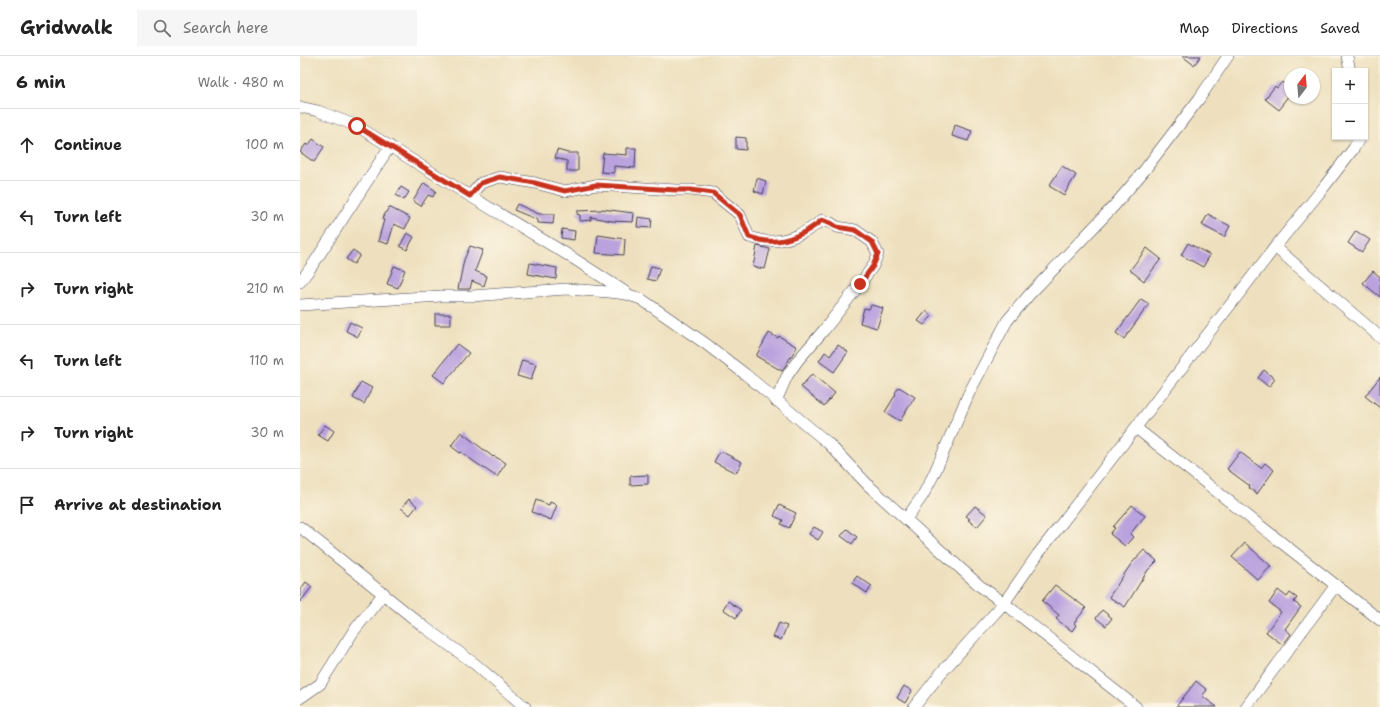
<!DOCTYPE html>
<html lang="en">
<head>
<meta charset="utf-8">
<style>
	:root { --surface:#fff; --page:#f6f6f6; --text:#222; --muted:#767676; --line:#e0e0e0 }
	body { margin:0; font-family:"Shantell Sans",sans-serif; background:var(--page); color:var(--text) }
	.controls { position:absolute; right:12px; top:12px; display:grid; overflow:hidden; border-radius:0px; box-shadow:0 1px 3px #0004 }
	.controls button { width:36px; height:36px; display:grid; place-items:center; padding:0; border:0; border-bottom:1px solid var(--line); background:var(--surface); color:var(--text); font:20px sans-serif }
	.compass { position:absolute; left:984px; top:12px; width:36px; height:36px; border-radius:50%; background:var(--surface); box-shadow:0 1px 3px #0004; rotate:16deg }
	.stop { position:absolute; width:12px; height:12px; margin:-9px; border:3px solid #c8321e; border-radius:50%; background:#fff }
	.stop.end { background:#c8321e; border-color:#fff; box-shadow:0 1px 4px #0008 }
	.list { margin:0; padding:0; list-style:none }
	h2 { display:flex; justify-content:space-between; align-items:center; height:52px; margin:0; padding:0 16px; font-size:17px }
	h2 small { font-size:13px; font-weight:400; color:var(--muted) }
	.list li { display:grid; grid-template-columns:26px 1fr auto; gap:12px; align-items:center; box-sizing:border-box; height:72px; padding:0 16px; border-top:1px solid var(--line) }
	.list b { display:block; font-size:15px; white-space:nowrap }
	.list em { font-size:13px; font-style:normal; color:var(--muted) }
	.icon { flex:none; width:22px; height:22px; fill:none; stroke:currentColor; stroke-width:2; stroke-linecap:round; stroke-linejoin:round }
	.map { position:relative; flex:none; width:1080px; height:651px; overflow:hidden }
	header { display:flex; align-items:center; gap:24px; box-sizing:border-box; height:56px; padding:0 20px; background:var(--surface); border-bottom:1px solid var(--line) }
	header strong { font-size:19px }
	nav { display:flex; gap:22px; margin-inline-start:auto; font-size:14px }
	.search { width:280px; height:36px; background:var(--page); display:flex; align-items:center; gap:10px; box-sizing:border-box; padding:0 14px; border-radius:0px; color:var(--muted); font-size:15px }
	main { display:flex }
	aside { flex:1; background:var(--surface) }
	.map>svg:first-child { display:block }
</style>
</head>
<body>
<header>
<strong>Gridwalk</strong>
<div class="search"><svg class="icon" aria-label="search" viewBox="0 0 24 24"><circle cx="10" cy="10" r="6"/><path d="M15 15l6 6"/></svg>Search here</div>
<nav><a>Map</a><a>Directions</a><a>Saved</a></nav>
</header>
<main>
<aside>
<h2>6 min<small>Walk · 480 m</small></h2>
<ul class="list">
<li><svg class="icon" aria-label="ahead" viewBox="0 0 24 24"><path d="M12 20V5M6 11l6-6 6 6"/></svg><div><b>Continue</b></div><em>100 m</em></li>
<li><svg class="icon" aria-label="left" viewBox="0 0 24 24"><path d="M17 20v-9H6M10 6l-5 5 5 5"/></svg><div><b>Turn left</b></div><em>30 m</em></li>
<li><svg class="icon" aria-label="right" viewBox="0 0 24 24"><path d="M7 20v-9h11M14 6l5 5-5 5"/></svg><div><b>Turn right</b></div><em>210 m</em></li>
<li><svg class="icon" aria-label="left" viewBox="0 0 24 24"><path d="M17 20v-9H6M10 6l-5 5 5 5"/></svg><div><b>Turn left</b></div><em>110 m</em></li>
<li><svg class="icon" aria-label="right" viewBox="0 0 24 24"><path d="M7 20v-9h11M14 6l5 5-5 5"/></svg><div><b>Turn right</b></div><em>30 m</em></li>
<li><svg class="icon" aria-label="arrive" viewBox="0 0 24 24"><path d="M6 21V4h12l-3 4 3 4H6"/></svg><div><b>Arrive at destination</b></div></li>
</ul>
</aside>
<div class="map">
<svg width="1080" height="651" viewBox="0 0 1080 651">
	<rect width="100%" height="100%" fill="#fcf5e5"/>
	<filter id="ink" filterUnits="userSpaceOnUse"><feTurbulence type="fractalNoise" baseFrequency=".025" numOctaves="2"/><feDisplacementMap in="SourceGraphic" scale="8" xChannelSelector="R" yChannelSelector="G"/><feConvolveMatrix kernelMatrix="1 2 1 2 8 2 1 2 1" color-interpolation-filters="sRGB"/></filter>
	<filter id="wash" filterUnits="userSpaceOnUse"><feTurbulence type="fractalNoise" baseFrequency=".012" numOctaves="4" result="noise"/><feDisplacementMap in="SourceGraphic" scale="16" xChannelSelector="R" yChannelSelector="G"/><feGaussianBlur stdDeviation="0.9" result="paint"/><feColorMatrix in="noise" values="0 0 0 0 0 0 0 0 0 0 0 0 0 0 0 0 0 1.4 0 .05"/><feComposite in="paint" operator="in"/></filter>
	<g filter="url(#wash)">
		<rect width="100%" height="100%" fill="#eee0be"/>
		<g id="blocks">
			<path fill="#baa2de" d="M 882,0 L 901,0 L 894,9 Z
				M 982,26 L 990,34 L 990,38 L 982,48 L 983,49 L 979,54 L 965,43 L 975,30 L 977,32 Z
				M 655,69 L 672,75 L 668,85 L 652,80 Z
				M 436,81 L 446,82 L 446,94 L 436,93 Z
				M 13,83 L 24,91 L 14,106 L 0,96 L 6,88 L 8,90 Z
				M 327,92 L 336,92 L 335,112 L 314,110 L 314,117 L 301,116 L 303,97 L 327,99 Z
				M 257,94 L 268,97 L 278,97 L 278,115 L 267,115 L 267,105 L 255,102 Z
				M 762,110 L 776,119 L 764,139 L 749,130 Z
				M 457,122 L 466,125 L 463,138 L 454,135 Z
				M 124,127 L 136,135 L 133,141 L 128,139 L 121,150 L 113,145 Z
				M 101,131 L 109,136 L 104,144 L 96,139 Z
				M 217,148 L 239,158 L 254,158 L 253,168 L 238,167 L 238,164 L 214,154 Z
				M 89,151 L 110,162 L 105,173 L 94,168 L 88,188 L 78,185 L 84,164 L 82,163 Z
				M 302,153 L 334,157 L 333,166 L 312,165 L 291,161 L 291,164 L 280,165 L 280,159 L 277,158 L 277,155 L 301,154 Z
				M 908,158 L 930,170 L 924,181 L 902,169 Z
				M 338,161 L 352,163 L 351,172 L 337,171 Z
				M 262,173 L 275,175 L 274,184 L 261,182 Z
				M 1056,175 L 1070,184 L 1062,196 L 1048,187 Z
				M 107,177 L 114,181 L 107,194 L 100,190 Z
				M 298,179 L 325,183 L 324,199 L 296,197 Z
				M 888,187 L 910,199 L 903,211 L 881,199 Z
				M 170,190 L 183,194 L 175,215 L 187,220 L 184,230 L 172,225 L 170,233 L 158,233 L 164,204 Z
				M 457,190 L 470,193 L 465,213 L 453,211 Z
				M 847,192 L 861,203 L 844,225 L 830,214 Z
				M 53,194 L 60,199 L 54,208 L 46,203 Z
				M 230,207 L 257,212 L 256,223 L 228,218 Z
				M 94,210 L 105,214 L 98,232 L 87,228 Z
				M 351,210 L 360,212 L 356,225 L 347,223 Z
				M 1073,215 L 1080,221 L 1080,241 L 1063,227 Z
				M 841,243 L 849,248 L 824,283 L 816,277 Z
				M 571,249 L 583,252 L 577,272 L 560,267 L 564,252 L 569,253 Z
				M 626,255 L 632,260 L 624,269 L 618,265 Z
				M 135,258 L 151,258 L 151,269 L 135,269 Z
				M 50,266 L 62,272 L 58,281 L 46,275 Z
				M 469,277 L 478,282 L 479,280 L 497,291 L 482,315 L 456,300 Z
				M 157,288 L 169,297 L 144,327 L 133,319 Z
				M 538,289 L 548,296 L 534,316 L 519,305 L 525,296 L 530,300 Z
				M 222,304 L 236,308 L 231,324 L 217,320 Z
				M 964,314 L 975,323 L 969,331 L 958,322 Z
				M 512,318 L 535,337 L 524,350 L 501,331 Z
				M 1080,321 L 1080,352 L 1065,340 Z
				M 61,326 L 72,332 L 64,348 L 53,342 Z
				M 599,331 L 615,341 L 600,365 L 585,356 L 596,338 L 595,337 Z
				M 25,369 L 34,375 L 28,385 L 18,379 Z
				M 161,376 L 193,401 L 194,400 L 206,407 L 197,421 L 176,407 L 161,396 L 160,397 L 151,390 Z
				M 420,395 L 442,406 L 436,417 L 414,406 Z
				M 940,396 L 961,412 L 965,407 L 974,414 L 957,438 L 949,432 L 950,430 L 927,413 Z
				M 348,419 L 348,428 L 330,429 L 330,420 Z
				M 109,443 L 117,450 L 110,459 L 101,452 Z
				M 236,444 L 249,449 L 250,446 L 257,449 L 251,464 L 232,456 Z
				M 479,449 L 496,457 L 489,472 L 481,468 L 483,464 L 474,460 Z
				M 832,449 L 845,460 L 830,478 L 833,481 L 825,490 L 810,478 L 815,472 L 813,471 Z
				M 675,450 L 687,459 L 677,471 L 668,464 L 670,463 L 666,460 Z
				M 514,471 L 523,476 L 518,484 L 509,478 Z
				M 547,473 L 557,481 L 552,488 L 541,480 Z
				M 945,487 L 971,510 L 958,524 L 932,501 Z
				M 844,494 L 857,505 L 848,514 L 825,551 L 809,541 L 831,508 Z
				M 557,520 L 572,530 L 567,537 L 552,527 Z
				M 6,526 L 12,531 L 0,546 L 0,534 Z
				M 755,529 L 786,552 L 774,567 L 776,569 L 772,575 L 756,563 L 759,559 L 742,545 Z
				M 978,534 L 987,541 L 990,537 L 997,542 L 994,546 L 1001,551 L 985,573 L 991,578 L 983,589 L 966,576 L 981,556 L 969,547 Z
				M 428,545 L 441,554 L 436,562 L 423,553 Z
				M 802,554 L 812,562 L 806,570 L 796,562 Z
				M 479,567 L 487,570 L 481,584 L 473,581 Z
				M 896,625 L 907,634 L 902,640 L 917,651 L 876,651 Z
				M 604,630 L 612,635 L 605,647 L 597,642 Z"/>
		</g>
	</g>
	<g filter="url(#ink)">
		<use href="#blocks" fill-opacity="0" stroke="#413e4f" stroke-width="1"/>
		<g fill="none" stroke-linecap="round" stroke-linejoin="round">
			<defs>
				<path id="street" d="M 1047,0 L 1050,15
					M 0,51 L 18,55 L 57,70 L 170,140 L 268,199 L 327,237
					M 170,140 L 181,127 L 200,121 L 235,127 L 265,135 L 296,129 L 376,134 L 391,134 L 413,137 L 440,159 L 449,181 C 455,182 461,185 468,185 C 487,186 508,176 522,164 L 531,167 L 537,171 L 555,174 L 572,186 L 578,198 L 573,210 L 560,228 L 524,274 L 498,304 L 487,320 L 476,345
					M 975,191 L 1080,281
					M 0,226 L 14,207 L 90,90
					M 0,249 L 141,240 L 172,240 L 266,233 L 309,236 L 326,238 L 341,243 L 406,288 L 445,318 L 528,387 L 569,430 L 680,530 L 704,547 L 836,651
					M 836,372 L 1080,564
					M 606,463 L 623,439 L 634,418 L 669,337 L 707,265 L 729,239 L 813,151 L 843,116 L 899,43 L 928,0
					M 0,471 L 123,570 L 175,608 L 225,651
					M 0,642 L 20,628 L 53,576 L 84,537
					M 614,651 L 641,617 L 704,547 L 738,498 L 975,191 L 1024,131 L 1054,92 L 1060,81
					M 946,651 L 1036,529"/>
			</defs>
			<use href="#street" stroke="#413e4f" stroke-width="12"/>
			<use href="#street" stroke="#fff" stroke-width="11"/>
		</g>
	</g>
	<g fill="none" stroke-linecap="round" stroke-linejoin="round" filter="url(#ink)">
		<path stroke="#c8321e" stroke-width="5" d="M 57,70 L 170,140 L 181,127 L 200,121 L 235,127 L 265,135 L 296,129 L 376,134 L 391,134 L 413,137 L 440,159 L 449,181 C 455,182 461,185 467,185 C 487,187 508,176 522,164 L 531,167 L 537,171 L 555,174 L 572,186 L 578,198 L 573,210 L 560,228"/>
	</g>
</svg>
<div class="controls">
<button>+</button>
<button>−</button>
</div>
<svg class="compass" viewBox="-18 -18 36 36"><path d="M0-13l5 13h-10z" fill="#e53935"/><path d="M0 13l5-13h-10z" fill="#767676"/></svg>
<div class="stop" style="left:57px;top:70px"></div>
<div class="stop end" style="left:560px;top:228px"></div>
</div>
</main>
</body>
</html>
